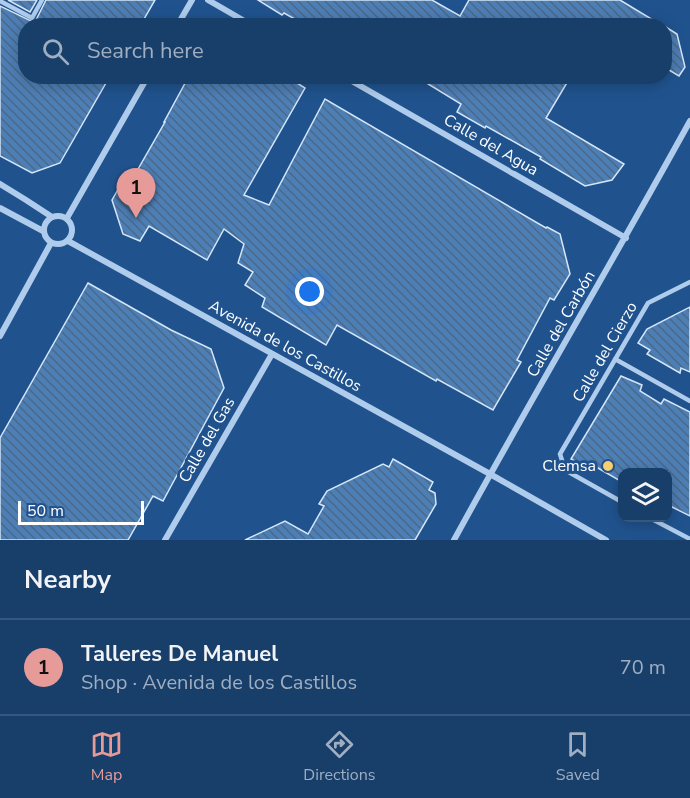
<!DOCTYPE html>
<html lang="en">
<head>
<meta charset="utf-8">
<style>
	:root { --surface:#183e6a; --page:#254972; --text:#f1f3f6; --muted:#9faec1; --line:#36577e; --accent:#e69b98 }
	body { margin:0; font-family:"Nunito Sans",sans-serif; background:var(--page); color:var(--text) }
	.controls { position:absolute; right:18px; bottom:18px; display:grid; overflow:hidden; border-radius:12px; box-shadow:0 3px 15px #0003 }
	.controls button { width:54px; height:54px; display:grid; place-items:center; padding:0; border:0; border-bottom:2px solid var(--line); background:var(--surface); color:var(--text); font:30px sans-serif }
	.scale { position:absolute; left:18px; bottom:15px; width:126px; box-sizing:border-box; padding-left:6px; border:3px solid #fff; border-top:0; font-size:16px; line-height:21px; white-space:nowrap; color:#fff; -webkit-text-stroke:4px #20538e; paint-order:stroke }
	.you { position:absolute; left:310px; top:292px; width:21px; height:21px; margin:-15px; border:4px solid #fff; border-radius:50%; background:#1a73e8; box-shadow:0 0 0 9px #1a73e833 }
	.badge { display:grid; place-items:center; width:39px; height:39px; border-radius:50%; background:var(--accent); color:#111; font-size:20px; font-weight:700 }
	.pin { position:absolute; translate:-50% -50px; filter:drop-shadow(0 2px 3px #0008) }
	.pin::after { content:''; position:absolute; top:32px; width:21px; height:18px; background:inherit; clip-path:polygon(0 0,100% 0,50% 100%) }
	.list { margin:0; padding:0; list-style:none }
	h2 { display:flex; justify-content:space-between; align-items:center; height:78px; margin:0; padding:0 24px; font-size:26px }
	h2 small { font-size:20px; font-weight:400; color:var(--muted) }
	.list li { display:grid; grid-template-columns:39px 1fr auto; gap:18px; align-items:center; box-sizing:border-box; height:96px; padding:0 24px; border-top:2px solid var(--line) }
	.list b { display:block; font-size:22px; white-space:nowrap }
	.list p { margin:0; font-size:20px; white-space:nowrap; color:var(--muted) }
	.list em { font-size:20px; font-style:normal; color:var(--muted) }
	.icon { flex:none; width:33px; height:33px; fill:none; stroke:currentColor; stroke-width:2; stroke-linecap:round; stroke-linejoin:round }
	.map { position:relative; flex:none; width:690px; height:540px; overflow:hidden }
	.search { position:absolute; background:var(--surface); box-shadow:0 3px 15px #0003; left:18px; right:18px; top:18px; height:66px; display:flex; align-items:center; gap:15px; box-sizing:border-box; padding:0 21px; border-radius:24px; color:var(--muted); font-size:22px }
	.sheet { height:174px; background:var(--surface) }
	nav { display:flex; justify-content:space-around; align-items:center; box-sizing:border-box; height:84px; border-top:2px solid var(--line); background:var(--surface); font-size:16px; color:var(--muted) }
	nav a { display:grid; justify-items:center; gap:3px }
	nav .on { color:var(--accent) }
	.map>svg:first-child { display:block }
</style>
</head>
<body>
<div class="map">
<svg width="690" height="540" viewBox="0 0 690 540">
	<defs>
		<pattern id="building-back-hatch" width="6" height="6" patternUnits="userSpaceOnUse" patternTransform="scale(1.5)"><rect width="6" height="6" fill="#4d7fb7"/><path d="M-1 5l2 2M0 0l6 6M5-1l2 2" fill="none" stroke="#4d6887"/></pattern>
	</defs>
	<rect width="100%" height="100%" fill="#20538e"/>
	<path fill="url(#building-back-hatch)" stroke="#d4e6f9" stroke-width="1.5" d="M 8,0 L 37,0 L 30,12 Z
		M 46,0 L 155,0 L 140,26 L 26,26 L 26,76 L 110,76 L 60,163 L 32,173 L 0,156 L 0,6 L 33,22 L 36,20 Z
		M 258,0 L 432,0 L 460,16 L 469,0 L 620,0 L 663,26 L 307,26 L 284,13 L 282,15 Z
		M 664,26 L 677,34 L 685,67 L 679,76 L 664,67 Z
		M 189,76 L 286,76 L 305,88 L 244,195 L 269,205 L 325,99 L 546,228 L 547,227 L 560,234 L 570,274 L 554,300 L 550,298 L 517,360 L 521,362 L 493,410 L 437,379 L 436,381 L 337,325 L 326,345 L 262,307 L 265,298 L 245,285 L 253,272 L 238,263 L 244,244 L 224,229 L 207,260 L 149,226 L 140,241 L 123,234 L 112,200 L 124,179 L 130,183 L 165,122 L 164,122 Z
		M 415,76 L 571,76 L 546,118 L 624,164 L 612,180 L 585,186 L 540,159 L 541,157 L 486,126 L 485,128 L 457,112 L 461,104 Z
		M 88,283 L 171,330 L 211,349 L 224,388 L 163,501 L 153,496 L 128,540 L 0,540 L 0,438 Z
		M 690,307 L 690,372 L 681,368 L 680,373 L 647,354 L 650,350 L 638,343 L 647,329 Z
		M 621,376 L 642,385 L 640,391 L 661,404 L 664,399 L 690,412 L 690,516 L 668,505 L 668,472 L 622,472 L 622,482 L 598,468 L 593,472 L 571,459 Z
		M 393,459 L 433,482 L 429,490 L 435,493 L 436,504 L 415,540 L 245,540 L 285,521 L 308,534 L 324,506 L 319,504 L 327,491 L 383,464 L 389,467 Z"/>
	<g fill="none" stroke-linecap="round" stroke-linejoin="round">
		<path stroke="#afccec" stroke-width="4.5" d="M 0,1 L 32,18 L 42,0
			M 615,359 L 690,401
			M 622,502 L 565,470 L 560,454 L 648,303 L 690,282
			M 650,518 L 690,539"/>
		<path stroke="#afccec" stroke-width="6" d="M 208,0 L 253,26
			M 177,26 L 192,0
			M 343,76 L 626,238
			M 0,184 L 26,200 L 52,217
			M 0,208 L 43,231
			M44 230a14 14 0 1 1 28 0a14 14 0 1 1-28 0Z
			M 67,218 L 148,76
			M 68,241 L 490,474 L 606,540
			M 0,336 L 51,243
			M 165,540 L 272,354
			M 454,540 C 531,399 613,261 690,121"/>
	</g>
	<circle fill="#f9ce6f" stroke="#20538e" stroke-width="2" cx="608" cy="466" r="6"/>
	<g text-anchor="middle" dominant-baseline="central" stroke-width="6" stroke-linejoin="round" paint-order="stroke">
		<g font-size="16" fill="#fff" stroke="#20538e">
			<text transform="translate(491 145) rotate(30)">Calle del Agua</text>
			<text transform="translate(561 324) rotate(-60)">Calle del Carbón</text>
			<text transform="translate(285 346) rotate(29)">Avenida de los Castillos</text>
			<text transform="translate(605 352) rotate(-60)">Calle del Cierzo</text>
			<text transform="translate(207 440) rotate(-60)">Calle del Gas</text>
		</g>
		<g font-size="16" fill="#fff" stroke="#20538e" text-anchor="end">
			<text x="596" y="466">Clemsa</text>
		</g>
	</g>
</svg>
<div class="controls">
<button><svg class="icon" aria-label="layers" viewBox="0 0 24 24"><path d="M12 4l9 5-9 5-9-5zM3 14l9 5 9-5"/></svg></button>
</div>
<div class="scale">50 m</div>
<div class="you"></div>
<div class="pin badge" style="left:136px;top:218px">1</div>
<div class="search"><svg class="icon" aria-label="search" viewBox="0 0 24 24"><circle cx="10" cy="10" r="6"/><path d="M15 15l6 6"/></svg>Search here</div>
</div>
<section class="sheet">
<h2>Nearby<small></small></h2>
<ul class="list">
<li><span class="badge">1</span><div><b>Talleres De Manuel</b><p>Shop · Avenida de los Castillos</p></div><em>70 m</em></li>
</ul>
</section>
<nav>
<a class="on"><svg class="icon" aria-label="map" viewBox="0 0 24 24"><path d="M3 6l6-2 6 2 6-2v14l-6 2-6-2-6 2zM9 4v14M15 6v14"/></svg>Map</a>
<a><svg class="icon" aria-label="directions" viewBox="0 0 24 24"><path d="M12 3l9 9-9 9-9-9zM9 14v-3h6M13 9l2 2-2 2"/></svg>Directions</a>
<a><svg class="icon" aria-label="saved" viewBox="0 0 24 24"><path d="M7 4h10v16l-5-4-5 4z"/></svg>Saved</a>
</nav>
</body>
</html>
